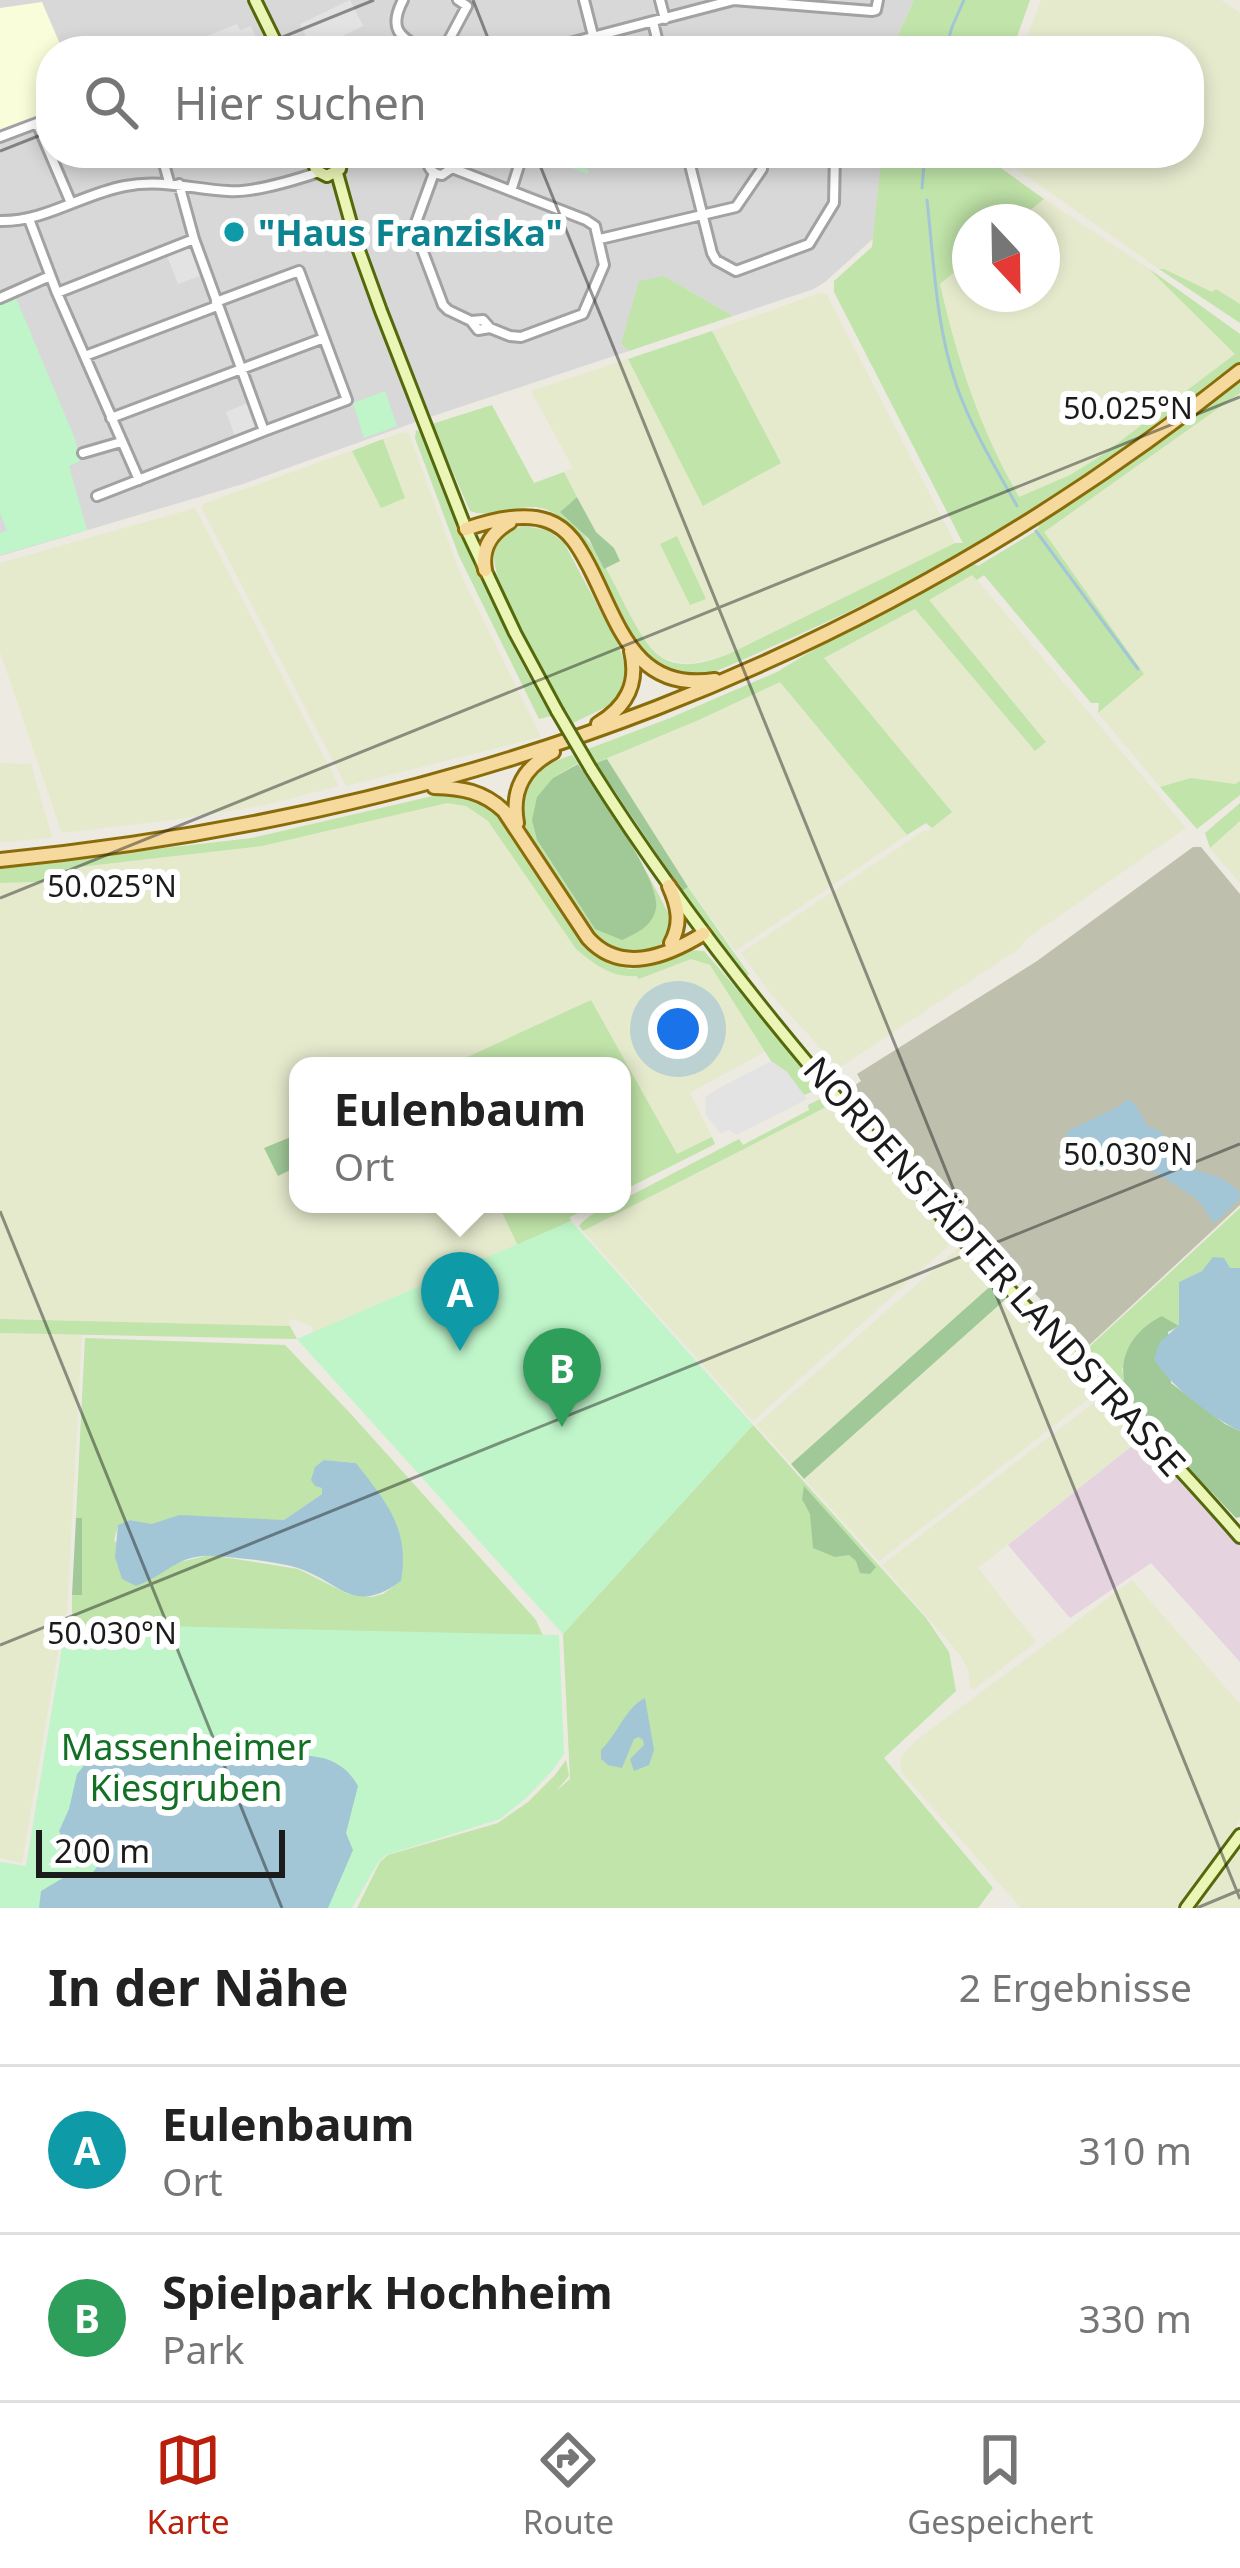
<!DOCTYPE html>
<html lang="de">
<head>
<meta charset="utf-8">
<style>
	:root { --surface:#fff; --page:#f6f6f6; --text:#222; --muted:#767676; --line:#e0e0e0; --accent:#ba1f0c }
	body { margin:0; font-family:"Noto Sans",sans-serif; background:var(--page); color:var(--text) }
	.compass { position:absolute; left:952px; top:204px; width:108px; height:108px; border-radius:50%; background:var(--surface); box-shadow:0 6px 18px #0003; rotate:158deg }
	.scale { position:absolute; left:36px; bottom:30px; width:249px; box-sizing:border-box; padding-left:12px; border:6px solid #1b1b1b; border-top:0; font-size:33px; line-height:42px; white-space:nowrap; color:#1b1b1b; -webkit-text-stroke:9px #fff; paint-order:stroke }
	.you { position:absolute; left:678px; top:1029px; width:42px; height:42px; margin:-30px; border:9px solid #fff; border-radius:50%; background:#1a73e8; box-shadow:0 0 0 18px #1a73e833 }
	.badge { display:grid; place-items:center; width:78px; height:78px; border-radius:50%; background:var(--accent); color:#fff; font-size:39px; font-weight:700 }
	.pin { position:absolute; translate:-50% -99px; filter:drop-shadow(0 3px 6px #0008) }
	.pin::after { content:''; position:absolute; top:63px; width:42px; height:36px; background:inherit; clip-path:polygon(0 0,100% 0,50% 100%) }
	.popup { position:absolute; left:289px; top:1057px; width:342px; height:156px; box-sizing:border-box; display:grid; place-content:center; border-radius:24px; background:var(--surface); filter:drop-shadow(0 3px 9px #0005); font-size:39px; white-space:nowrap; color:var(--muted) }
	.popup b { font-size:45px; color:var(--text) }
	.popup::after { content:''; position:absolute; left:50%; top:100%; margin-left:-24px; border:24px solid transparent; border-top-color:var(--surface) }
	.list { margin:0; padding:0; list-style:none }
	h2 { display:flex; justify-content:space-between; align-items:center; height:156px; margin:0; padding:0 48px; font-size:51px }
	h2 small { font-size:39px; font-weight:400; color:var(--muted) }
	.list li { display:grid; grid-template-columns:78px 1fr auto; gap:36px; align-items:center; box-sizing:border-box; height:168px; padding:0 48px; border-top:3px solid var(--line) }
	.list b { display:block; font-size:45px; white-space:nowrap }
	.list p { margin:0; font-size:39px; white-space:nowrap; color:var(--muted) }
	.list em { font-size:39px; font-style:normal; color:var(--muted) }
	.icon { flex:none; width:66px; height:66px; fill:none; stroke:currentColor; stroke-width:2; stroke-linecap:round; stroke-linejoin:round }
	.map { position:relative; flex:none; width:1240px; height:1908px; overflow:hidden }
	.search { position:absolute; background:var(--surface); box-shadow:0 6px 18px #0003; left:36px; right:36px; top:36px; height:132px; display:flex; align-items:center; gap:30px; box-sizing:border-box; padding:0 42px; border-radius:48px; color:var(--muted); font-size:45px }
	.sheet { height:492px; background:var(--surface) }
	nav { display:flex; justify-content:space-around; align-items:center; box-sizing:border-box; height:168px; border-top:3px solid var(--line); background:var(--surface); font-size:33px; color:var(--muted) }
	nav a { display:grid; justify-items:center; gap:6px }
	nav .on { color:var(--accent) }
	.map>svg:first-child { display:block }
</style>
</head>
<body>
<div class="map">
<svg width="1240" height="1908" viewBox="0 0 1240 1908">
	<rect width="100%" height="100%" fill="#eceae1"/>
	<path fill="#d9d8d8" d="M 0,0 L 914,0 L 891,51 L 51,51 L 51,153 L 882,153 L 875,237 L 825,282 L 814,289 L 733,316 L 664,276 L 621,344 L 629,351 L 427,418 L 243,484 L 0,556 Z"/>
	<path fill="#e5d3e0" d="M 1143,1437 L 1240,1546 L 1240,1662 L 1151,1563 L 1070,1618 L 1008,1545 Z"/>
	<path fill="#f9fdd9" d="M 42,2 L 63,51 L 51,51 L 51,115 L 41,119 L 39,116 L 0,132 L 0,8 Z"/>
	<path fill="#bec0ad" d="M 1193,847 L 1201,847 L 1240,894 L 1240,1205 L 1086,1348 L 846,1092 L 861,1081 L 857,1074 L 1037,961 Z"/>
	<path fill="#e5eacd" d="M 1041,0 L 1221,0 L 1240,13 L 1240,304 L 1217,289 L 1212,293 L 1164,269 L 1159,269 L 994,153 L 1189,153 L 1189,51 L 1022,51 Z
		M 1044,199 L 1148,268 L 1236,354 L 1102,455 L 1070,475 L 1019,497 L 994,454 L 972,400 L 951,334 L 940,284 L 970,259 L 970,294 L 1042,294 L 1042,222 L 1016,222 Z
		M 820,293 L 827,295 L 955,543 L 729,654 L 690,664 L 662,658 L 647,644 L 604,569 L 619,561 L 614,548 L 596,532 L 564,472 L 573,468 L 531,391 L 628,359 L 704,506 L 781,463 L 712,331 Z
		M 1240,393 L 1240,781 L 1236,784 L 1191,778 L 1160,787 L 1098,713 L 1143,673 L 1043,532 Z
		M 403,432 L 409,434 L 460,573 L 541,737 L 346,786 L 201,507 L 203,504 Z
		M 195,508 L 339,786 L 265,805 L 179,819 L 62,833 L 0,652 L 0,563 Z
		M 972,574 L 1186,828 L 1026,939 L 1020,948 L 839,1068 L 771,994 L 741,953 L 925,830 L 928,831 L 952,812 L 824,658 L 915,609 L 1035,751 L 1046,742 L 928,600 Z
		M 780,682 L 907,835 L 735,951 L 682,878 L 607,759 L 701,719 Z
		M 0,763 L 31,764 L 52,838 L 0,842 Z
		M 447,802 L 467,806 L 488,821 L 576,949 L 588,959 L 605,970 L 639,978 L 691,959 L 701,960 L 717,972 L 766,1051 L 690,1093 L 712,1137 L 677,1155 L 591,1001 L 448,1066 L 298,1066 L 298,1134 L 265,1148 L 278,1176 L 298,1166 L 298,1204 L 498,1204 L 518,1246 L 314,1333 L 311,1326 L 293,1319 L 288,1321 L 290,1326 L 0,1319 L 0,883 L 69,881 L 83,912 L 70,868 L 262,846 Z
		M 1240,821 L 1240,883 L 1210,848 Z
		M 832,1104 L 956,1239 L 753,1421 L 583,1231 Z
		M 962,1245 L 995,1282 L 791,1464 L 756,1425 Z
		M 1008,1297 L 1092,1383 L 1096,1393 L 879,1561 L 804,1479 Z
		M 0,1333 L 82,1335 L 67,1612 L 61,1622 L 62,1629 L 22,1863 L 0,1858 Z
		M 1100,1398 L 1138,1441 L 978,1568 L 1036,1642 L 973,1690 L 970,1686 L 968,1669 L 960,1655 L 882,1565 Z
		M 1132,1580 L 1240,1704 L 1240,1821 L 1176,1908 L 1021,1908 L 902,1773 L 900,1758 L 913,1743 Z
		M 1240,1847 L 1240,1908 L 1195,1908 L 1229,1862 Z"/>
	<path fill="#c0e4a9" fill-rule="evenodd" d="M 914,0 L 1030,0 L 1012,51 L 891,51 Z
		M 882,153 L 980,153 L 1044,199 L 1016,222 L 970,222 L 970,259 L 940,284 C 957,360 980,429 1019,497 L 1070,475 L 1102,455 L 1235,354 L 1148,268 L 1240,334 L 1240,362 C 1171,417 1099,471 1024,517 C 928,577 816,628 712,673 C 686,681 665,673 645,655 C 617,616 591,526 545,509 C 520,501 495,520 470,511 L 432,424 L 492,405 L 534,483 L 564,472 L 577,497 L 560,512 C 595,536 614,586 634,622 C 642,636 650,651 664,659 C 685,670 709,661 729,654 L 955,543 L 963,543 L 834,292 L 834,281 L 872,247 Z
		M 1159,269 L 1164,269 L 1212,292 L 1216,289 L 1240,304 L 1240,323 Z
		M 664,276 L 733,316 L 629,351 L 621,344 L 639,281 Z
		M 712,331 L 781,463 L 703,506 L 628,359 Z
		M 1240,378 L 1240,393 L 1044,532 L 1144,674 L 1098,713 L 1099,703 L 1091,703 L 984,575 L 977,580 L 972,575 L 929,600 L 1046,742 L 1035,751 L 915,609 L 824,658 L 952,812 L 932,828 L 926,823 L 907,835 L 780,682 L 701,719 L 596,763 L 588,749 L 670,718 L 777,672 L 818,647 L 974,564 L 978,566 L 1034,532 L 1039,527 L 1039,523 L 1143,452 Z
		M 416,430 L 420,432 C 458,531 497,623 551,716 L 539,719 L 459,556 L 415,438 Z
		M 383,439 L 405,498 L 381,508 L 352,451 Z
		M 523,526 L 548,530 L 564,543 L 619,646 L 626,669 L 620,691 L 610,705 L 573,723 C 555,694 475,568 498,539 C 503,532 515,529 523,526 Z
		M 677,536 L 706,599 L 690,605 L 660,544 Z
		M 572,755 L 578,763 L 553,778 L 537,840 L 595,929 L 655,899 L 646,871 L 674,924 C 667,940 659,950 641,952 C 597,959 576,907 557,877 C 543,855 520,830 522,803 C 524,775 548,763 572,755 Z
		M 1191,778 L 1235,784 L 1240,781 L 1240,795 L 1197,829 L 1160,787 Z
		M 457,794 L 482,802 L 496,814 L 580,937 L 599,958 L 611,965 L 630,969 L 646,967 L 688,950 L 704,951 L 812,1076 L 817,1083 L 816,1090 L 802,1096 L 787,1072 L 771,1061 L 710,965 L 691,959 L 639,979 L 636,976 C 612,978 594,964 576,949 L 488,821 L 466,806 L 447,803 L 262,846 L 70,868 L 67,869 L 69,881 L 0,883 L 0,867 L 252,838 L 437,795 Z
		M 1240,803 L 1240,821 L 1210,848 L 1205,833 Z
		M 688,887 L 749,974 L 747,976 L 682,891 Z
		M 591,1000 L 677,1154 L 712,1137 L 715,1144 L 622,1191 L 622,1066 L 448,1066 Z
		M 822,1098 L 827,1099 L 832,1104 L 583,1231 L 579,1226 C 587,1215 609,1204 622,1204 L 622,1200 L 739,1139 L 743,1145 L 809,1110 L 808,1105 Z
		M 498,1204 L 597,1204 L 570,1217 L 571,1221 L 518,1246 Z
		M 1240,1208 L 1240,1268 L 1202,1271 L 1179,1282 L 1179,1326 L 1162,1316 L 1122,1369 L 1124,1380 L 1117,1386 L 1089,1353 L 1088,1348 Z
		M 0,1319 L 290,1326 L 297,1339 L 0,1333 Z
		M 85,1338 L 285,1345 L 350,1413 L 536,1620 L 550,1652 L 72,1624 L 72,1595 L 82,1594 L 82,1519 L 76,1518 ZM 323,1460 L 356,1463 L 401,1581 L 383,1594 L 372,1597 L 348,1594 L 298,1569 L 210,1555 L 171,1564 L 114,1541 L 118,1526 L 130,1520 L 152,1524 L 232,1519 L 284,1520 L 322,1494 Z
		M 753,1425 L 926,1618 L 949,1652 L 956,1691 L 884,1758 L 993,1888 L 978,1908 L 357,1908 L 380,1862 L 388,1855 L 498,1823 L 528,1802 L 555,1775 L 566,1760 L 569,1776 L 556,1791 L 570,1779 L 563,1634 Z"/>
	<path fill="#a1c998" d="M 577,497 L 596,532 L 614,548 L 620,561 L 604,569 L 589,539 L 560,512 Z
		M 607,759 L 688,887 L 682,891 L 596,763 Z
		M 578,764 C 596,792 661,878 656,908 C 653,926 637,933 622,940 L 595,929 L 537,840 L 532,820 L 537,797 L 553,778 Z
		M 298,1134 L 298,1166 L 278,1176 L 264,1148 Z
		M 995,1282 L 1008,1297 L 804,1479 L 791,1464 Z
		M 1162,1316 L 1179,1326 L 1168,1332 L 1171,1383 L 1225,1424 L 1240,1431 L 1240,1517 L 1236,1518 L 1114,1389 L 1124,1380 C 1119,1352 1137,1328 1162,1316 Z
		M 804,1486 L 876,1567 L 870,1574 L 860,1573 L 856,1561 L 849,1555 L 835,1557 L 813,1548 L 810,1514 L 802,1499 Z
		M 76,1518 L 82,1518 L 82,1595 L 72,1595 Z"/>
	<path fill="#bff5c9" d="M 534,153 L 583,153 L 589,174 L 533,156 Z
		M 16,298 L 75,439 L 80,461 L 69,466 L 87,530 L 0,555 L 0,533 L 7,530 L 0,513 L 0,304 Z
		M 385,391 L 397,426 L 364,438 L 353,403 Z
		M 571,1221 L 753,1425 L 563,1634 L 297,1339 Z
		M 71,1624 L 559,1635 L 564,1754 L 552,1771 L 526,1798 L 500,1819 L 386,1855 L 379,1861 L 352,1908 L 0,1908 L 0,1862 L 26,1866 L 65,1630 Z"/>
	<path fill="#e3e3e3" d="M 350,0 L 363,26 L 313,50 L 300,24 Z
		M 237,24 L 240,30 L 251,26 L 261,51 L 169,51 Z
		M 194,239 L 208,273 L 178,284 L 165,251 Z
		M 252,401 L 264,431 L 237,442 L 226,412 Z
		M 771,1061 L 787,1072 L 807,1099 L 737,1135 L 729,1130 L 721,1134 L 706,1115 L 705,1098 L 710,1093 Z"/>
	<path fill="#a3c6d7" d="M 1128,1099 L 1135,1104 L 1148,1127 L 1159,1130 L 1165,1137 L 1157,1149 L 1162,1151 L 1169,1149 L 1181,1157 L 1188,1167 C 1210,1177 1222,1173 1240,1193 L 1239,1200 L 1218,1220 L 1213,1222 C 1208,1215 1203,1205 1196,1199 C 1189,1193 1156,1172 1147,1169 C 1115,1159 1091,1185 1073,1148 C 1066,1134 1068,1147 1067,1131 L 1118,1107 Z
		M 1213,1257 L 1224,1258 L 1230,1268 L 1240,1268 L 1240,1431 C 1211,1417 1170,1386 1154,1359 L 1160,1342 L 1179,1325 L 1179,1282 L 1202,1271 Z
		M 324,1460 L 356,1463 C 387,1503 410,1529 401,1581 C 353,1616 342,1583 298,1568 C 278,1562 235,1557 213,1556 C 177,1554 166,1576 136,1586 L 122,1579 L 115,1557 L 118,1525 L 130,1520 L 152,1524 L 179,1515 L 284,1520 L 322,1494 L 322,1488 L 315,1486 L 311,1480 L 315,1467 Z
		M 645,1698 L 654,1750 L 649,1765 L 634,1771 L 630,1759 L 644,1745 L 643,1740 L 639,1737 L 634,1739 L 622,1768 L 608,1765 L 601,1759 L 601,1750 C 618,1734 625,1708 645,1698 Z
		M 190,1748 C 212,1751 234,1756 256,1756 C 295,1758 335,1745 358,1786 L 346,1833 L 353,1850 L 328,1908 L 39,1908 L 41,1891 L 63,1878 L 93,1872 L 102,1861 L 67,1847 L 59,1831 L 69,1809 L 77,1774 L 92,1756 L 128,1750 Z"/>
	<g fill="none" stroke-linecap="round" stroke-linejoin="round">
		<path stroke="#a3c6d7" stroke-width="3" d="M 945,51 L 952,27 L 964,0
			M 922,188 L 925,153
			M 927,200 C 934,263 936,328 957,387 C 972,429 995,467 1017,506
			M 1036,531 L 1138,669"/>
		<defs>
			<path id="street" d="M 403,0 C 388,29 399,36 424,51
				M 584,0 L 597,51
				M 660,0 L 665,19
				M 653,22 L 660,51
				M 443,51 L 467,6 L 458,0
				M 539,51 L 734,0 L 872,11 L 876,10 L 878,0
				M 0,137 L 37,123 L 71,203
				M 161,153 L 169,182
				M 431,153 C 424,163 430,174 442,175 L 452,168 L 453,159 L 449,153
				M 621,153 L 622,157 L 636,153
				M 687,153 L 712,253 L 716,260 L 736,271 L 809,244 L 834,203 L 835,153
				M 434,173 L 414,228 L 443,305 L 448,310 L 471,321 L 478,330 L 490,328 L 510,336 L 521,337 L 583,314 L 604,265 L 595,226 L 586,220 L 452,168
				M 511,191 L 523,153
				M 29,219 L 57,293 L 139,480
				M 0,221 C 45,222 82,194 125,186 C 162,179 192,189 228,191 C 251,193 295,180 319,172
				M 600,239 L 736,207 L 762,169 L 761,153
				M 57,293 L 194,239
				M 0,298 L 50,276
				M 216,302 L 299,271 L 347,400 L 264,431
				M 471,321 L 483,320 L 490,328
				M 85,356 L 217,306
				M 111,418 L 324,338
				M 83,453 L 121,442
				M 97,496 L 264,431 L 194,239 L 179,184"/>
			<path id="secondary" d="M 255,0 L 280,51
				M 319,153 L 315,167 L 319,172 L 327,176 L 340,169 L 341,160 L 337,153
				M 337,173 L 357,245 L 381,311 L 466,529 L 515,633 L 557,711
				M 591,769 C 698,939 829,1094 965,1242 C 1056,1341 1152,1435 1240,1537
				M 1186,1908 L 1240,1835"/>
			<path id="primary" d="M 466,529 C 489,521 524,512 548,521 C 570,529 580,549 590,568 C 620,627 635,692 715,680
				M 485,570 C 481,548 491,533 510,522
				M 598,724 C 626,707 639,684 631,651
				M 434,787 C 462,788 483,791 504,811 L 588,938 C 621,975 667,956 703,934
				M 517,823 C 511,790 524,767 553,752
				M 0,860 C 464,814 874,663 1240,371
				M 669,886 C 678,906 682,923 671,943"/>
		</defs>
		<use href="#street" stroke="#a2a2a2" stroke-width="14"/>
		<use href="#secondary" stroke="#54690b" stroke-width="16"/>
		<use href="#primary" stroke="#896c09" stroke-width="18"/>
		<use href="#street" stroke="#fff" stroke-width="8"/>
		<use href="#secondary" stroke="#ebf5b6" stroke-width="10"/>
		<use href="#primary" stroke="#f5d99d" stroke-width="12"/>
		<defs>
			<path id="secondary-bridge" d="M 557,711 L 591,769"/>
		</defs>
		<use href="#secondary-bridge" stroke="#54690b" stroke-width="16" stroke-linecap="butt"/>
		<use href="#secondary-bridge" stroke="#ebf5b6" stroke-width="10"/>
	</g>
	<path fill="none" stroke="#1b1b1b" stroke-width="3" stroke-opacity="0.45" d="M 473,0 L 493,51M 248,51 L 374,0M 0,151 L 51,131M 535,153 L 1240,1899M 0,898 L 1240,397M 0,1211 L 282,1908M 0,1645 L 1240,1144M 1197,1908 L 1240,1890"/>
	<circle fill="#0f9aa8" stroke="#fff" stroke-width="4.5" cx="234" cy="232" r="12"/>
	<g text-anchor="middle" dominant-baseline="central" stroke-width="12" stroke-linejoin="round" paint-order="stroke">
		<g font-size="36" font-weight="bold" fill="#0d838f" stroke="#fff" text-anchor="start">
			<text x="258" y="232">"Haus Franziska"</text>
		</g>
		<g font-size="36" fill="#1b1b1b" stroke="#fff">
			<text transform="translate(995 1266) rotate(48)">NORDENSTÄDTER LANDSTRASSE</text>
		</g>
		<g font-size="36" fill="#127024" stroke="#fff">
			<text x="186" y="1746">Massenheimer<tspan x="186" dy="41">Kiesgruben</tspan></text>
		</g>
	</g>
	<g font-size="30" text-anchor="middle" fill="#1b1b1b" stroke="#fff" stroke-width="12" stroke-linejoin="round" paint-order="stroke">
		<text x="1128" y="419">50.025°N</text>
		<text x="112" y="897">50.025°N</text>
		<text x="1128" y="1165">50.030°N</text>
		<text x="112" y="1644">50.030°N</text>
	</g>
</svg>
<svg class="compass" viewBox="-18 -18 36 36"><path d="M0-13l5 13h-10z" fill="#e53935"/><path d="M0 13l5-13h-10z" fill="#767676"/></svg>
<div class="scale">200 m</div>
<div class="you"></div>
<div class="pin badge" style="left:460px;top:1351px;background:#0f9aa8">A</div>
<div class="popup"><b>Eulenbaum</b>Ort</div>
<div class="pin badge" style="left:562px;top:1427px;background:#2e9e5b">B</div>
<div class="search"><svg class="icon" aria-label="search" viewBox="0 0 24 24"><circle cx="10" cy="10" r="6"/><path d="M15 15l6 6"/></svg>Hier suchen</div>
</div>
<section class="sheet">
<h2>In der Nähe<small>2 Ergebnisse</small></h2>
<ul class="list">
<li><span class="badge" style="background:#0f9aa8">A</span><div><b>Eulenbaum</b><p>Ort</p></div><em>310 m</em></li>
<li><span class="badge" style="background:#2e9e5b">B</span><div><b>Spielpark Hochheim</b><p>Park</p></div><em>330 m</em></li>
</ul>
</section>
<nav>
<a class="on"><svg class="icon" aria-label="map" viewBox="0 0 24 24"><path d="M3 6l6-2 6 2 6-2v14l-6 2-6-2-6 2zM9 4v14M15 6v14"/></svg>Karte</a>
<a><svg class="icon" aria-label="directions" viewBox="0 0 24 24"><path d="M12 3l9 9-9 9-9-9zM9 14v-3h6M13 9l2 2-2 2"/></svg>Route</a>
<a><svg class="icon" aria-label="saved" viewBox="0 0 24 24"><path d="M7 4h10v16l-5-4-5 4z"/></svg>Gespeichert</a>
</nav>
</body>
</html>
